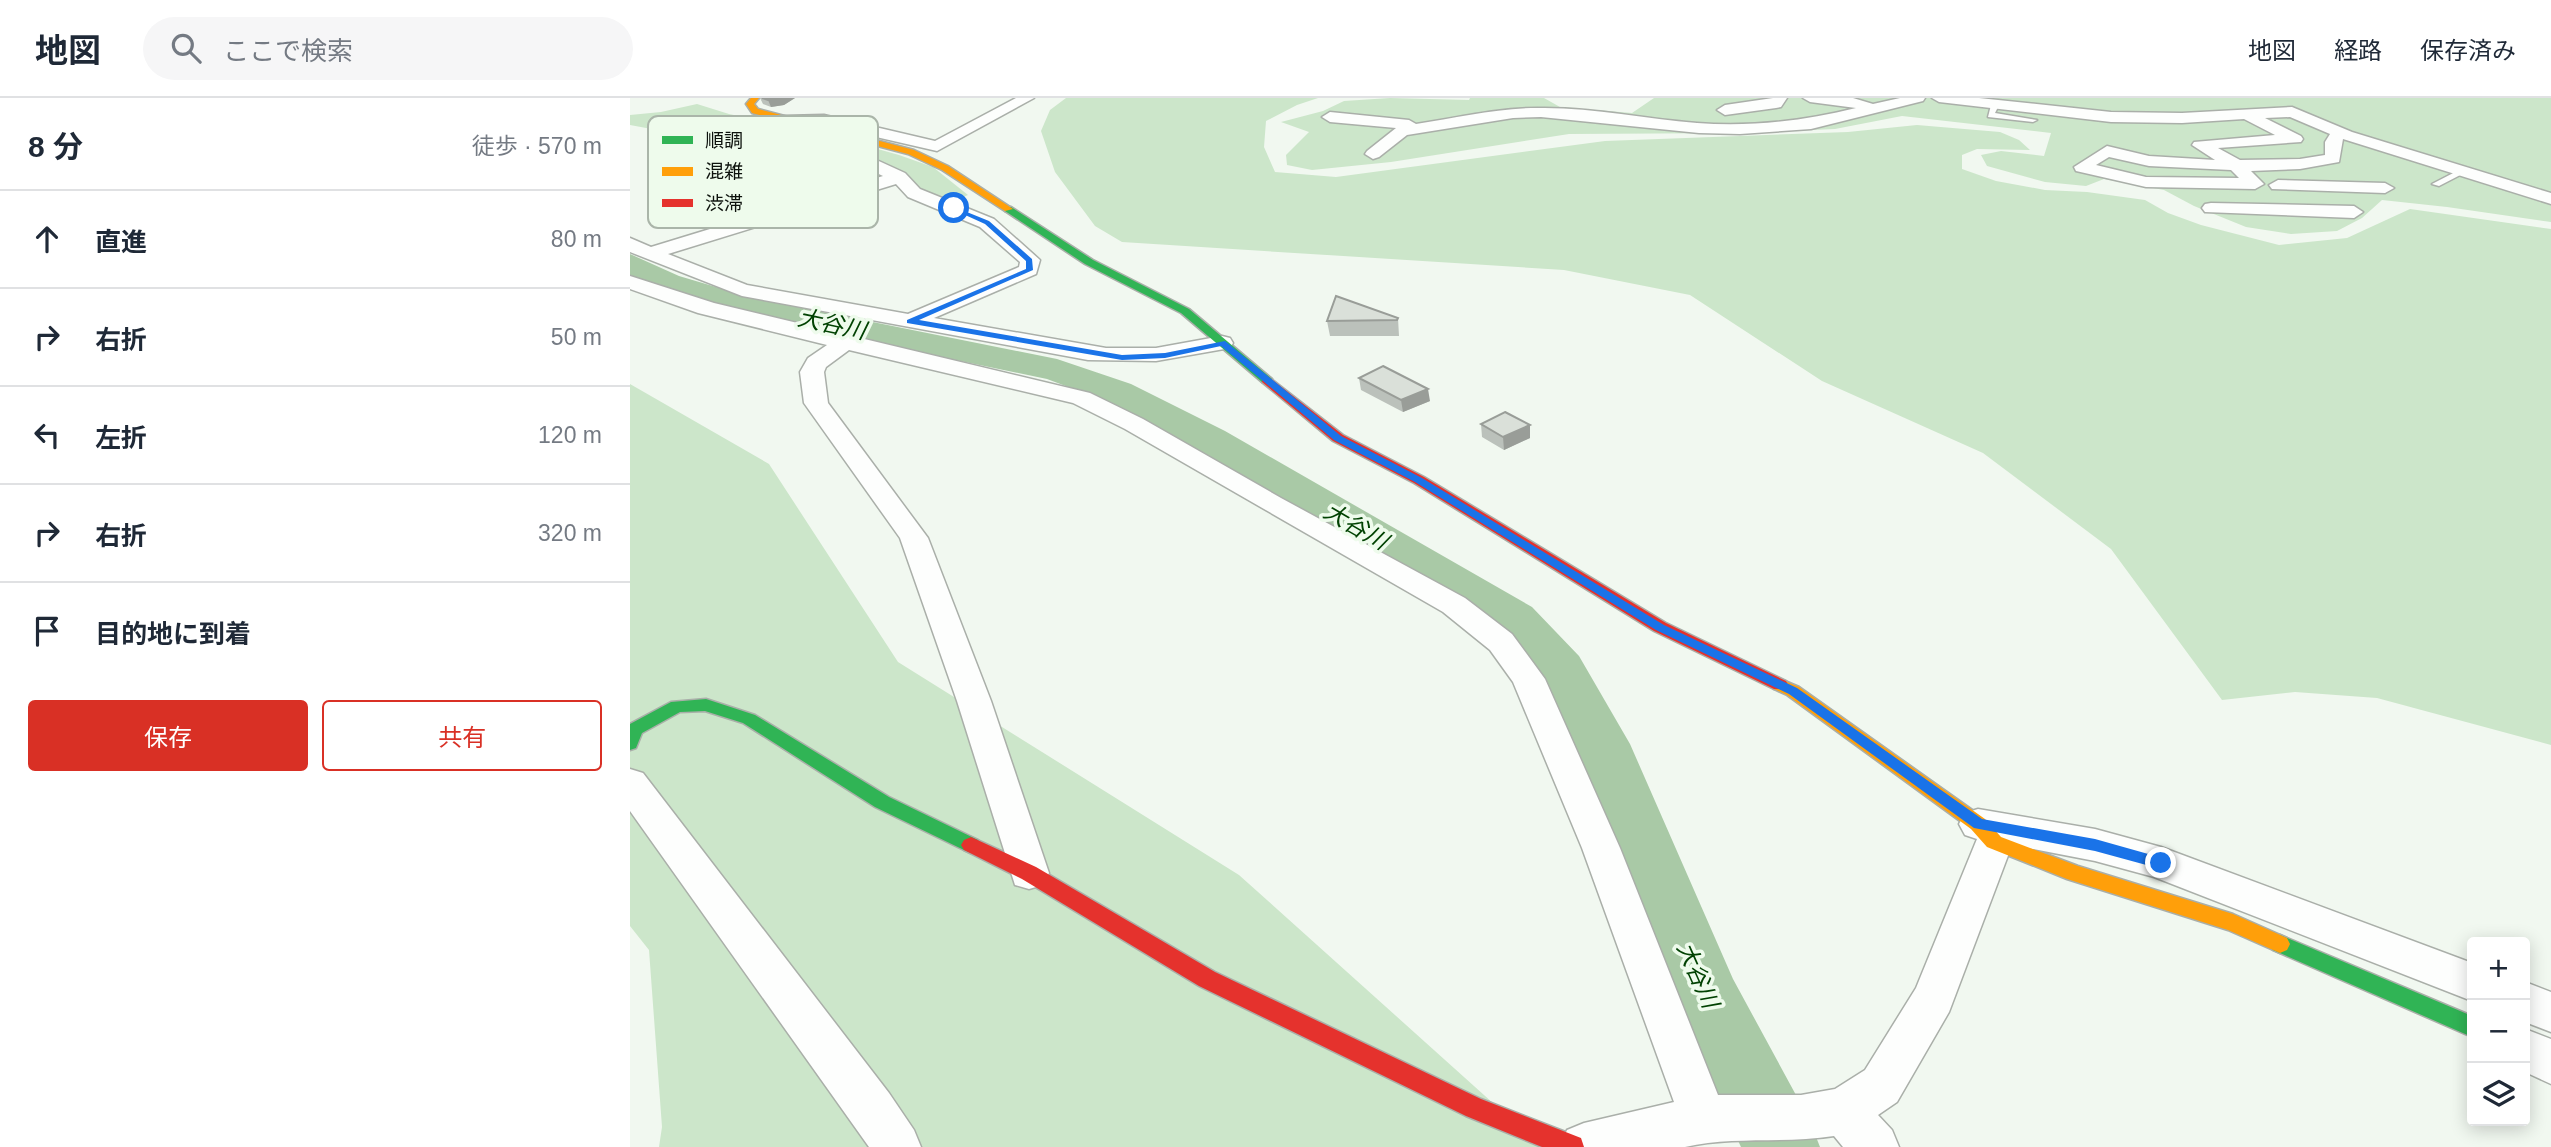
<!DOCTYPE html>
<html lang="ja">
<head>
<meta charset="utf-8">
<style>
	:root { --surface:#fff; --page:#f6f6f7; --text:#1f2937; --muted:#747a83; --line:#e0e1e3; --accent:#d93025 }
	body { margin:0; font-family:Arial,"Noto Sans JP",sans-serif; background:var(--page); color:var(--text) }
	.controls { position:absolute; right:21px; bottom:21px; display:grid; overflow:hidden; border-radius:7px; box-shadow:0 4px 18px #0003 }
	.controls button { width:63px; height:63px; display:grid; place-items:center; padding:0; border:0; border-bottom:2px solid var(--line); background:var(--surface); color:var(--text); font:35px sans-serif }
	.stop { position:absolute; width:21px; height:21px; margin:-16px; border:5px solid #1a73e8; border-radius:50%; background:#fff }
	.stop.end { background:#1a73e8; border-color:#fff; box-shadow:0 2px 7px #0008 }
	.list { margin:0; padding:0; list-style:none }
	h2 { display:flex; justify-content:space-between; align-items:center; height:91px; margin:0; padding:0 28px; font-size:30px }
	h2 small { font-size:23px; font-weight:400; color:var(--muted) }
	.list li { display:grid; grid-template-columns:46px 1fr auto; gap:21px; align-items:center; box-sizing:border-box; height:98px; padding:0 28px; border-top:2px solid var(--line) }
	.list b { display:block; font-size:26px; white-space:nowrap }
	.list em { font-size:23px; font-style:normal; color:var(--muted) }
	.actions { display:flex; gap:14px; padding:21px 28px }
	.actions a { flex:1; padding:16px 0; border:2px solid var(--accent); border-radius:7px; text-align:center; font-size:24px; color:var(--accent) }
	.actions .main { background:var(--accent); color:#fff }
	.icon { flex:none; width:38px; height:38px; fill:none; stroke:currentColor; stroke-width:2; stroke-linecap:round; stroke-linejoin:round }
	.map { position:relative; flex:none; width:1921px; height:1049px; overflow:hidden }
	header { display:flex; align-items:center; gap:42px; box-sizing:border-box; height:98px; padding:0 35px; background:var(--surface); border-bottom:2px solid var(--line) }
	header strong { font-size:33px }
	nav { display:flex; gap:38px; margin-inline-start:auto; font-size:24px }
	.search { width:490px; height:63px; background:var(--page); display:flex; align-items:center; gap:18px; box-sizing:border-box; padding:0 24px; border-radius:38px; color:var(--muted); font-size:26px }
	main { display:flex }
	aside { flex:1; background:var(--surface) }
	.map>svg:first-child { display:block }
</style>
</head>
<body>
<header>
<strong>地図</strong>
<div class="search"><svg class="icon" aria-label="search" viewBox="0 0 24 24"><circle cx="10" cy="10" r="6"/><path d="M15 15l6 6"/></svg>ここで検索</div>
<nav><a>地図</a><a>経路</a><a>保存済み</a></nav>
</header>
<main>
<aside>
<h2>8 分<small>徒歩 · 570 m</small></h2>
<ul class="list">
<li><svg class="icon" aria-label="ahead" viewBox="0 0 24 24"><path d="M12 20V5M6 11l6-6 6 6"/></svg><div><b>直進</b></div><em>80 m</em></li>
<li><svg class="icon" aria-label="right" viewBox="0 0 24 24"><path d="M7 20v-9h11M14 6l5 5-5 5"/></svg><div><b>右折</b></div><em>50 m</em></li>
<li><svg class="icon" aria-label="left" viewBox="0 0 24 24"><path d="M17 20v-9H6M10 6l-5 5 5 5"/></svg><div><b>左折</b></div><em>120 m</em></li>
<li><svg class="icon" aria-label="right" viewBox="0 0 24 24"><path d="M7 20v-9h11M14 6l5 5-5 5"/></svg><div><b>右折</b></div><em>320 m</em></li>
<li><svg class="icon" aria-label="arrive" viewBox="0 0 24 24"><path d="M6 21V4h12l-3 4 3 4H6"/></svg><div><b>目的地に到着</b></div></li>
</ul>
<div class="actions"><a class="main">保存</a><a>共有</a></div>
</aside>
<div class="map">
<svg width="1921" height="1049" viewBox="0 0 1921 1049">
	<rect width="100%" height="100%" fill="#f1f8f0"/>
	<path fill="#cce6ca" d="M 436,0 L 688,0 L 667,7 L 636,23 L 634,49 L 645,74 L 706,79 L 975,43 L 1218,34 L 1287,27 L 1370,34 L 1389,42 L 1400,52 L 1347,51 L 1332,57 L 1332,71 L 1366,83 L 1415,92 L 1457,94 L 1515,102 L 1538,115 L 1571,127 L 1649,147 L 1717,140 L 1780,111 L 1921,131 L 1921,647 L 1747,600 L 1665,594 L 1592,602 L 1481,451 L 1353,355 L 1192,283 L 1060,197 L 934,172 L 492,144 L 465,128 L 425,74 L 411,33 L 420,12 Z
		M 760,0 L 839,2 L 840,0 L 914,0 L 930,9 L 1002,15 L 1024,0 L 1921,0 L 1921,124 L 1817,109 L 1752,102 L 1732,120 L 1707,133 L 1661,136 L 1616,129 L 1564,108 L 1534,92 L 1474,81 L 1456,88 L 1415,84 L 1357,68 L 1351,57 L 1371,53 L 1414,58 L 1421,35 L 1272,18 L 1205,31 L 1115,35 L 939,36 L 761,64 L 682,72 L 657,67 L 656,57 L 679,34 L 651,24 L 693,13 L 714,3 Z
		M 67,6 L 99,16 L 191,35 L 269,57 L 303,69 L 338,97 L 324,103 L 187,53 L 157,45 L 113,48 L 0,27 L 0,17 L 31,14 Z
		M 0,286 L 139,366 L 268,564 L 609,777 L 912,1049 L 29,1049 L 32,1029 L 19,852 L 0,828 Z"/>
	<g fill="none" stroke-linecap="round" stroke-linejoin="round">
		<path fill="#a9c9a6" fill-rule="evenodd" d="M 0,156 L 49,178 L 123,200 L 427,261 L 501,286 L 595,333 L 902,509 L 949,558 L 1000,646 L 1103,881 L 1179,1021 L 1190,1049 L 1111,1049 L 1041,900 L 942,646 L 909,581 L 866,533 L 565,351 L 473,302 L 417,281 L 105,216 L 25,192 L 0,179 Z"/>
		<defs>
			<path id="lane" d="M 1365,5 L 1369,7 L 1365,15 L 1407,22 L 1403,24 L 1358,19 L 1361,7 Z
				M 1831,71 L 1838,73 L 1809,88 L 1802,86 Z"/>
			<path id="street" d="M 386,0 L 404,0 L 307,53 L 194,27 L 168,26 L 275,75 L 290,91 L 364,121 L 410,162 L 406,176 L 304,220 L 476,250 L 526,250 L 592,238 L 600,240 L 603,245 L 600,250 L 526,263 L 458,262 L 112,198 L 0,154 L 0,140 L 21,149 L 253,78 L 156,33 L 150,21 L 153,18 L 194,17 L 305,43 ZM 266,86 L 278,99 L 350,129 L 390,164 L 389,169 L 278,216 L 117,187 L 38,156 Z
				M 1143,0 L 1157,0 L 1151,9 L 1146,10 L 1095,17 L 1087,12 L 1095,7 Z
				M 1173,0 L 1223,0 L 1243,6 L 1270,0 L 1295,0 L 1293,3 L 1181,31 L 1110,36 L 1069,35 L 911,19 L 883,20 L 777,37 L 749,59 L 743,61 L 735,56 L 737,53 L 766,30 L 700,24 L 692,19 L 700,14 L 779,22 L 786,26 C 826,20 867,10 908,10 C 961,9 1015,21 1067,25 C 1121,29 1174,23 1226,10 L 1180,4 Z
				M 1302,0 L 1349,0 L 1481,14 L 1552,15 L 1662,9 L 1722,34 L 1921,95 L 1921,106 L 1713,41 L 1709,64 L 1670,71 L 1621,73 L 1634,86 L 1625,91 L 1516,89 L 1446,73 L 1444,69 L 1477,48 L 1519,58 L 1585,62 L 1562,47 L 1564,44 L 1645,37 L 1614,21 L 1552,25 L 1481,24 L 1309,4 ZM 1660,19 L 1700,36 L 1695,44 L 1695,57 L 1670,61 L 1610,62 L 1588,50 L 1671,44 L 1673,41 L 1671,38 L 1635,20 ZM 1479,59 L 1519,68 L 1601,72 L 1609,80 L 1516,79 L 1466,67 Z
				M 1648,82 L 1755,85 L 1764,90 L 1755,95 L 1642,91 L 1639,87 Z
				M 1581,105 L 1724,108 L 1733,114 L 1724,120 L 1575,114 L 1572,110 L 1575,106 Z
				M 0,178 L 84,205 L 460,295 L 513,321 L 651,400 L 835,500 L 882,536 L 915,581 L 990,750 L 1088,997 L 1171,997 L 1205,991 L 1235,972 L 1286,890 L 1347,741 L 1335,737 L 1329,726 L 1335,715 L 1348,711 L 1465,731 L 1531,749 L 1842,865 L 1842,903 L 1524,779 L 1465,763 L 1382,747 L 1319,914 L 1267,1004 L 1248,1017 L 1262,1032 L 1269,1049 L 1213,1049 L 1204,1038 C 1154,1046 1102,1038 1055,1049 L 930,1049 L 937,1032 L 954,1025 L 1044,1004 L 952,750 L 883,584 L 860,552 L 813,514 L 495,331 L 443,305 L 219,252 L 196,269 L 194,274 L 198,305 L 298,440 L 361,603 L 419,775 L 413,787 L 399,791 L 385,787 L 327,603 L 270,440 L 174,305 L 170,274 L 178,260 L 197,247 L 68,215 L 0,191 Z
				M 0,671 L 13,675 L 259,995 L 284,1032 L 291,1049 L 239,1049 L 0,713 Z
				M 1895,884 L 1921,894 L 1921,934 L 1895,924 Z
				M 1895,931 L 1921,941 L 1921,986 L 1895,974 Z"/>
			<path id="fast" d="M 375,109 L 381,109 L 463,162 L 559,211 L 642,281 L 640,284 L 632,284 L 551,215 L 455,166 L 375,113 Z
				M 76,601 L 125,617 L 259,699 L 348,742 L 351,747 L 348,752 L 341,755 L 334,752 L 245,709 L 113,625 L 75,613 L 50,614 L 12,635 L 6,650 L 0,652 L 0,626 L 41,604 Z
				M 1650,837 L 1842,918 L 1842,939 L 1643,852 L 1640,846 L 1643,840 Z"/>
			<path id="slow" d="M 121,0 L 129,0 L 124,6 L 128,11 L 284,52 L 318,68 L 383,111 L 375,113 L 312,72 L 278,56 L 122,15 L 116,6 Z
				M 1150,581 L 1169,589 L 1355,721 L 1371,739 L 1448,768 L 1603,816 L 1657,840 L 1660,846 L 1657,852 L 1650,855 L 1598,832 L 1437,781 L 1357,749 L 1341,731 L 1157,597 L 1144,591 L 1142,587 L 1144,583 Z"/>
			<path id="jam" d="M 636,277 L 713,337 L 794,379 L 1036,525 L 1156,583 L 1158,587 L 1156,591 L 1144,591 L 1024,533 L 784,385 L 703,343 L 632,284 L 632,278 Z
				M 341,739 L 406,769 L 585,874 L 851,1001 L 951,1040 L 954,1049 L 912,1049 L 836,1018 L 569,888 L 392,781 L 334,752 L 331,747 L 334,742 Z"/>
		</defs>
		<use href="#lane" stroke="#aaafa9" stroke-width="3"/>
		<use href="#street" stroke="#aaafa9" stroke-width="3"/>
		<use href="#fast" stroke="#aaafa9" stroke-width="3"/>
		<use href="#slow" stroke="#aaafa9" stroke-width="3"/>
		<use href="#jam" stroke="#aaafa9" stroke-width="3"/>
		<use href="#lane" fill="#fdfefd" fill-rule="evenodd"/>
		<use href="#street" fill="#fdfefd" fill-rule="evenodd"/>
		<use href="#fast" fill="#30b455" fill-rule="evenodd"/>
		<use href="#slow" fill="#ff9f0a" fill-rule="evenodd"/>
		<use href="#jam" fill="#e5322d" fill-rule="evenodd"/>
	</g>
	<path fill="#bbc1bb" d="M 130,0 L 165,0 L 154,7 L 141,9 L 133,6 Z
		M 768,220 L 769,238 L 700,238 L 697,223 Z
		M 729,280 L 800,303 L 773,314 L 731,292 Z
		M 851,326 L 900,340 L 874,352 L 852,339 Z"/>
	<path fill="#999d98" d="M 151,0 L 165,0 L 154,7 L 141,9 L 138,2 Z
		M 798,291 L 800,303 L 773,314 L 771,302 Z
		M 900,327 L 900,340 L 874,352 L 873,339 Z"/>
	<path fill="#dae0d9" stroke="#999d98" stroke-width="2" d="M 132,0 L 151,0 L 138,2 Z
		M 706,198 L 768,220 L 767,222 L 697,223 Z
		M 753,268 L 798,291 L 771,302 L 729,280 Z
		M 875,314 L 900,327 L 873,339 L 851,326 Z"/>
	<path fill="#1a73e8" d="M 322,108 L 359,123 L 402,161 L 403,172 L 289,222 L 492,257 L 535,255 L 595,243 L 711,338 L 792,380 L 1034,527 L 1167,590 L 1352,721 L 1465,741 L 1536,761 L 1536,770 L 1531,771 L 1465,753 L 1344,730 L 1159,596 L 1026,532 L 785,384 L 704,342 L 591,248 L 535,260 L 492,262 L 277,225 L 277,222 L 396,171 L 396,163 L 355,126 L 322,111 Z"/>
	<g text-anchor="middle" dominant-baseline="central" stroke-width="7" stroke-linejoin="round" paint-order="stroke">
		<g font-size="23" font-style="italic" fill="#014202" stroke="#eefbec">
			<text transform="translate(202 226) rotate(12)">大谷川</text>
			<text transform="translate(726 428) rotate(30)">大谷川</text>
			<text transform="translate(1068 877) rotate(66)">大谷川</text>
		</g>
	</g>
	<rect x="18" y="18" width="230" height="112" rx="10" fill="#eefbec" stroke="#aab5a9" stroke-width="2"/>
	<rect x="32" y="38" width="31" height="8" fill="#30b455"/>
	<rect x="32" y="69" width="31" height="9" fill="#ff9f0a"/>
	<rect x="32" y="101" width="31" height="8" fill="#e5322d"/>
	<g font-size="19" fill="#0d120d">
		<text x="75" y="49">順調</text>
		<text x="75" y="80">混雑</text>
		<text x="75" y="112">渋滞</text>
	</g>
</svg>
<div class="controls">
<button>+</button>
<button>−</button>
<button><svg class="icon" aria-label="layers" viewBox="0 0 24 24"><path d="M12 4l9 5-9 5-9-5zM3 14l9 5 9-5"/></svg></button>
</div>
<div class="stop" style="left:324px;top:110px"></div>
<div class="stop end" style="left:1531px;top:765px"></div>
</div>
</main>
</body>
</html>
